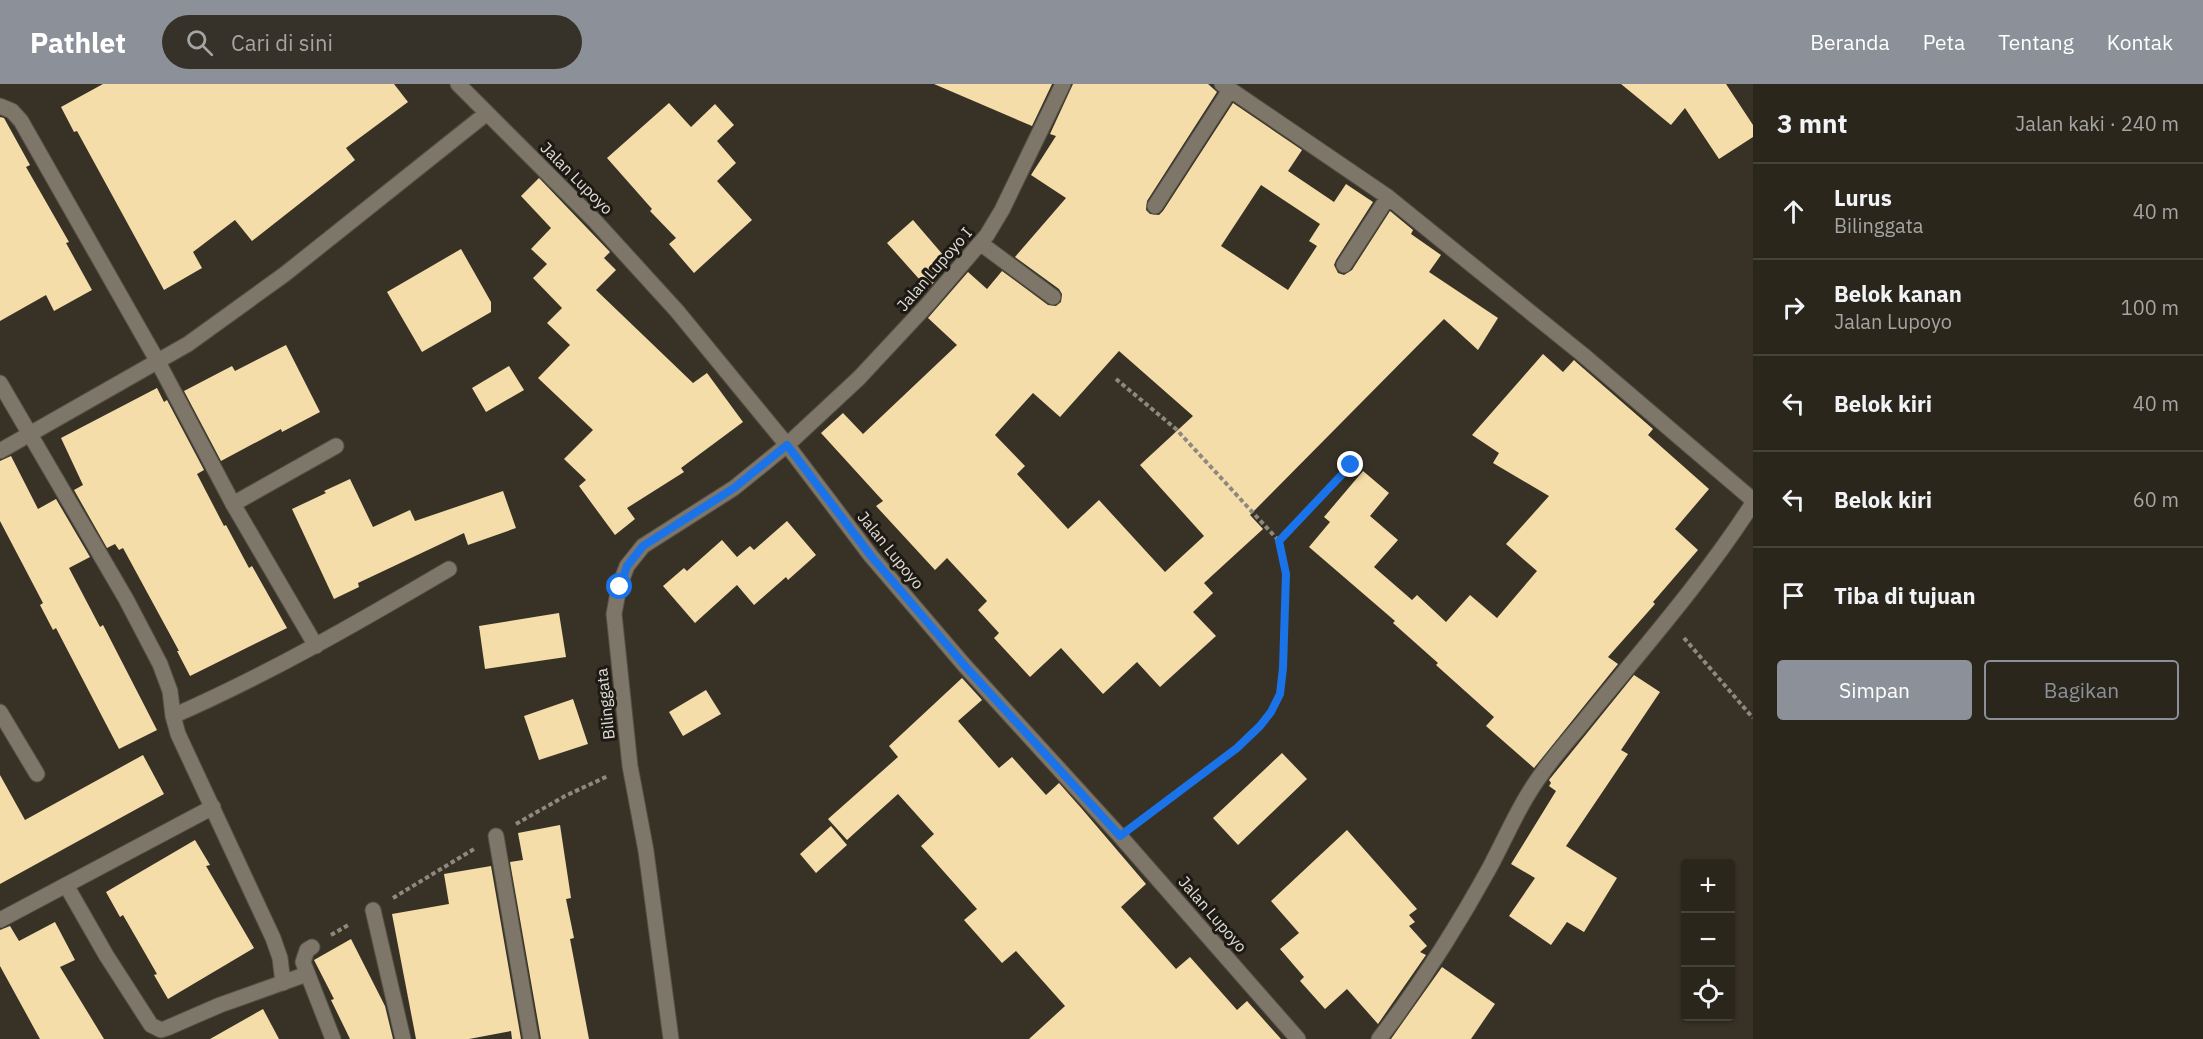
<!DOCTYPE html>
<html lang="id">
<head>
<meta charset="utf-8">
<style>
	:root { --surface:#2a261c; --page:#363229; --text:#f1f3f6; --muted:#a5a5a3; --line:#46433b; --accent:#8c9099 }
	body { margin:0; font-family:"IBM Plex Sans",sans-serif; background:var(--page); color:var(--text) }
	.controls { position:absolute; right:18px; bottom:18px; display:grid; overflow:hidden; border-radius:6px; box-shadow:0 2px 4px #0004 }
	.controls button { width:54px; height:54px; display:grid; place-items:center; padding:0; border:0; border-bottom:2px solid var(--line); background:var(--surface); color:var(--text); font:30px sans-serif }
	.stop { position:absolute; width:18px; height:18px; margin:-14px; border:4px solid #1a73e8; border-radius:50%; background:#fff }
	.stop.end { background:#1a73e8; border-color:#fff; box-shadow:0 2px 6px #0008 }
	.list { margin:0; padding:0; list-style:none }
	h2 { display:flex; justify-content:space-between; align-items:center; height:78px; margin:0; padding:0 24px; font-size:26px }
	h2 small { font-size:20px; font-weight:400; color:var(--muted) }
	.list li { display:grid; grid-template-columns:39px 1fr auto; gap:18px; align-items:center; box-sizing:border-box; height:96px; padding:0 24px; border-top:2px solid var(--line) }
	.list b { display:block; font-size:22px; white-space:nowrap }
	.list p { margin:0; font-size:20px; white-space:nowrap; color:var(--muted) }
	.list em { font-size:20px; font-style:normal; color:var(--muted) }
	.actions { display:flex; gap:12px; padding:18px 24px }
	.actions a { flex:1; padding:14px 0; border:2px solid var(--accent); border-radius:6px; text-align:center; font-size:21px; color:var(--accent) }
	.actions .main { background:var(--accent); color:#fff }
	.icon { flex:none; width:33px; height:33px; fill:none; stroke:currentColor; stroke-width:2; stroke-linecap:round; stroke-linejoin:round }
	.map { position:relative; flex:none; width:1753px; height:955px; overflow:hidden }
	header { display:flex; align-items:center; gap:36px; box-sizing:border-box; height:84px; padding:0 30px; background:var(--accent); color:#fff }
	header strong { font-size:28px }
	nav { display:flex; gap:33px; margin-inline-start:auto; font-size:21px }
	.search { width:420px; height:54px; background:var(--page); display:flex; align-items:center; gap:15px; box-sizing:border-box; padding:0 21px; border-radius:33px; color:var(--muted); font-size:22px }
	main { display:flex }
	aside { flex:1; background:var(--surface) }
	.map>svg:first-child { display:block }
</style>
</head>
<body>
<header>
<strong>Pathlet</strong>
<div class="search"><svg class="icon" aria-label="search" viewBox="0 0 24 24"><circle cx="10" cy="10" r="6"/><path d="M15 15l6 6"/></svg>Cari di sini</div>
<nav><a>Beranda</a><a>Peta</a><a>Tentang</a><a>Kontak</a></nav>
</header>
<main>
<div class="map">
<svg width="1753" height="955" viewBox="0 0 1753 955">
	<rect width="100%" height="100%" fill="#383226"/>
	<path fill="#f5ddaa" fill-rule="evenodd" d="M 103,0 L 394,0 L 408,18 L 346,64 L 355,76 L 252,157 L 235,136 L 193,168 L 202,184 L 164,206 L 77,47 L 74,48 L 61,23 Z
		M 934,0 L 1052,0 L 1032,42 Z
		M 1073,0 L 1208,0 L 1217,8 L 1147,117 L 1146,126 L 1150,130 L 1159,131 L 1163,127 L 1233,19 L 1302,66 L 1288,87 L 1334,118 L 1346,100 L 1373,118 L 1336,176 L 1334,181 L 1338,189 L 1344,191 L 1352,186 L 1390,127 L 1413,146 L 1411,150 L 1441,171 L 1429,188 L 1498,234 L 1478,266 L 1444,235 L 1250,431 L 1263,445 L 1204,499 L 1213,509 L 1193,528 L 1216,552 L 1160,603 L 1137,578 L 1103,610 L 1061,564 L 1030,593 L 994,554 L 999,549 L 978,526 L 987,517 L 947,474 L 935,486 L 876,422 L 883,417 L 821,349 L 843,329 L 863,350 L 957,261 L 928,234 L 968,188 L 987,205 L 1002,187 L 1048,221 L 1056,222 L 1061,218 L 1062,210 L 1059,205 L 1015,173 L 1066,114 L 1031,91 L 1056,52 L 1050,50 ZM 1261,101 L 1320,140 L 1309,157 L 1317,162 L 1288,206 L 1221,162 ZM 1119,267 L 1193,332 L 1140,381 L 1204,452 L 1165,488 L 1099,416 L 1068,445 L 1017,390 L 1025,382 L 995,351 L 1033,309 L 1060,333 Z
		M 1621,0 L 1726,0 L 1753,41 L 1753,53 L 1719,75 L 1685,24 L 1671,41 Z
		M 669,19 L 691,43 L 715,20 L 734,41 L 717,57 L 736,79 L 717,97 L 752,136 L 694,189 L 669,160 L 676,154 L 650,127 L 652,125 L 607,74 Z
		M 0,33 L 4,34 L 30,81 L 26,83 L 69,158 L 66,159 L 92,206 L 54,227 L 46,211 L 0,237 Z
		M 539,94 L 610,168 L 604,174 L 616,186 L 596,206 L 693,299 L 707,289 L 743,338 L 681,384 L 684,388 L 627,424 L 635,435 L 615,451 L 579,402 L 586,396 L 564,375 L 593,346 L 538,294 L 570,261 L 547,239 L 562,224 L 533,194 L 547,180 L 531,165 L 551,144 L 521,112 Z
		M 913,136 L 950,179 L 928,205 L 887,159 Z
		M 461,165 L 491,218 L 491,228 L 422,268 L 387,208 Z
		M 286,261 L 320,328 L 282,348 L 281,345 L 221,377 L 184,307 L 232,282 L 235,287 Z
		M 1543,270 L 1563,288 L 1574,276 L 1576,278 L 1653,345 L 1648,351 L 1709,405 L 1675,445 L 1698,466 L 1653,518 L 1655,520 L 1608,573 L 1618,580 L 1534,684 L 1486,642 L 1494,633 L 1436,581 L 1438,579 L 1393,539 L 1395,537 L 1309,463 L 1330,438 L 1324,433 L 1363,387 L 1389,409 L 1370,432 L 1398,456 L 1374,483 L 1412,516 L 1417,511 L 1446,538 L 1470,511 L 1497,534 L 1537,487 L 1506,460 L 1549,412 L 1493,379 L 1499,369 L 1472,351 Z
		M 509,282 L 524,306 L 486,328 L 472,304 Z
		M 157,304 L 164,318 L 167,316 L 204,386 L 197,390 L 224,442 L 226,441 L 249,484 L 252,482 L 287,544 L 190,592 L 177,567 L 179,567 L 123,464 L 119,466 L 115,460 L 107,464 L 74,406 L 83,401 L 61,354 Z
		M 11,372 L 38,425 L 56,415 L 90,473 L 69,484 L 100,543 L 103,541 L 157,646 L 119,665 L 56,544 L 53,546 L 40,521 L 43,519 L 0,437 L 0,377 Z
		M 350,395 L 373,443 L 410,426 L 415,437 L 503,407 L 516,444 L 468,461 L 464,449 L 358,499 L 359,503 L 334,515 L 292,425 L 326,409 L 324,407 Z
		M 787,437 L 816,471 L 788,496 L 786,493 L 754,521 L 737,501 L 695,539 L 663,502 L 684,484 L 687,487 L 722,456 L 737,473 L 750,462 L 754,466 Z
		M 559,529 L 566,573 L 485,585 L 479,542 Z
		M 1634,591 L 1660,608 L 1621,666 L 1628,670 L 1566,762 L 1617,794 L 1584,848 L 1567,838 L 1551,861 L 1509,832 L 1535,794 L 1511,780 L 1556,707 L 1549,702 L 1551,699 L 1549,696 Z
		M 962,594 L 982,616 L 958,637 L 999,684 L 1012,673 L 1046,711 L 1059,699 L 1082,725 L 1146,800 L 1121,823 L 1176,885 L 1190,873 L 1237,926 L 1247,917 L 1281,955 L 1029,955 L 1065,922 L 1016,867 L 1002,879 L 964,836 L 977,825 L 921,762 L 934,750 L 898,710 L 847,756 L 828,735 L 898,673 L 889,662 Z
		M 706,606 L 721,630 L 683,652 L 669,628 Z
		M 573,615 L 588,660 L 539,676 L 524,632 Z
		M 1282,669 L 1307,695 L 1238,761 L 1213,734 Z
		M 143,671 L 164,710 L 0,800 L 0,691 L 25,736 Z
		M 560,741 L 571,814 L 566,815 L 574,854 L 570,855 L 589,955 L 541,955 L 510,778 L 523,776 L 518,749 Z
		M 831,742 L 847,761 L 816,789 L 800,770 Z
		M 1347,746 L 1417,825 L 1409,831 L 1415,838 L 1409,842 L 1427,862 L 1420,868 L 1426,871 L 1378,940 L 1347,905 L 1325,925 L 1300,897 L 1304,893 L 1280,865 L 1299,849 L 1271,817 Z
		M 195,756 L 210,781 L 206,782 L 254,864 L 168,915 L 154,891 L 157,890 L 123,831 L 120,833 L 106,808 Z
		M 491,782 L 521,955 L 512,955 L 511,947 L 469,955 L 416,955 L 392,830 L 449,820 L 444,790 Z
		M 55,838 L 75,876 L 60,883 L 104,955 L 40,955 L 0,882 L 0,846 L 10,842 L 19,857 Z
		M 351,855 L 385,922 L 393,955 L 350,955 L 331,916 L 334,915 L 314,876 Z
		M 1442,883 L 1495,920 L 1471,955 L 1391,955 Z
		M 263,925 L 279,955 L 210,955 Z"/>
	<g fill="none" stroke-linecap="round" stroke-linejoin="round">
		<defs>
			<path id="service" d="M 233,420 L 336,362"/>
			<path id="minor" d="M 458,0 L 595,137 L 677,227 L 787,361 L 871,472 L 965,582 L 1120,752 L 1298,955
				M 1222,0 L 1388,113 L 1582,270 L 1753,416
				M 0,22 L 12,27 L 21,37 L 158,278 L 233,420 L 316,562
				M 1155,122 L 1230,6
				M 980,159 L 1053,213
				M 1344,181 L 1388,113
				M 0,299 L 126,515 L 160,580 L 170,607 L 173,632 L 178,650 L 273,854 L 280,874 L 283,899
				M 0,367 L 188,260 L 285,190 L 487,29
				M 0,628 L 37,690
				M 173,632 C 269,590 359,538 449,485
				M 496,752 L 531,955
				M 66,801 L 106,871 L 151,941 L 161,946 L 167,944 L 220,921 L 307,890
				M 373,826 L 403,955
				M 0,836 L 213,723
				M 312,863 L 307,866 L 303,878 L 333,955
				M 671,955 L 646,767 L 630,682 L 614,530 L 619,503 L 627,482 L 643,462 L 734,404 L 787,361 L 859,294 L 928,220 L 987,151 L 1002,126 L 1063,0
				M 1379,955 C 1421,900 1457,843 1490,783 C 1507,751 1521,717 1543,688 C 1557,668 1574,650 1589,631 C 1645,562 1705,494 1753,419"/>
		</defs>
		<use href="#service" stroke="#555046" stroke-width="17"/>
		<use href="#minor" stroke="#555046" stroke-width="17"/>
		<path stroke="#8e897f" stroke-width="4" stroke-dasharray="4.5 3" stroke-linecap="butt" d="M 1116,295 L 1176,345 L 1279,457
			M 1684,554 L 1753,634
			M 1139,737 L 1237,664 L 1260,642 L 1271,628 L 1280,610 L 1283,584 L 1286,490 L 1279,457 L 1351,381
			M 516,740 L 565,712 L 608,692
			M 393,814 L 474,765
			M 331,851 L 350,840"/>
		<use href="#service" stroke="#7d7669" stroke-width="15"/>
		<use href="#minor" stroke="#7d7669" stroke-width="15"/>
	</g>
	<g fill="none" stroke-linecap="round" stroke-linejoin="round">
		<path stroke="#1a73e8" stroke-width="8" d="M 620,503 L 627,482 L 643,462 L 734,404 L 787,361 L 871,472 L 965,582 L 1120,752 L 1237,664 L 1260,642 L 1271,628 L 1280,610 L 1283,584 L 1286,490 L 1279,457 L 1351,381"/>
	</g>
	<g text-anchor="middle" dominant-baseline="central" stroke-width="6" stroke-linejoin="round" paint-order="stroke">
		<g font-size="16" fill="#e0dcd4" stroke="#1d1a15">
			<text transform="translate(577 94) rotate(45)">Jalan Lupoyo</text>
			<text transform="translate(934 185) rotate(-49)">Jalan Lupoyo I</text>
			<text transform="translate(891 466) rotate(51)">Jalan Lupoyo</text>
			<text transform="translate(605 620) rotate(-96)">Bilinggata</text>
			<text transform="translate(1213 830) rotate(49)">Jalan Lupoyo</text>
		</g>
	</g>
</svg>
<div class="controls">
<button>+</button>
<button>−</button>
<button><svg class="icon" aria-label="locate" viewBox="0 0 24 24"><circle cx="12" cy="12" r="6"/><path d="M12 2v4M12 18v4M2 12h4M18 12h4"/></svg></button>
</div>
<div class="stop" style="left:620px;top:503px"></div>
<div class="stop end" style="left:1351px;top:381px"></div>
</div>
<aside>
<h2>3 mnt<small>Jalan kaki · 240 m</small></h2>
<ul class="list">
<li><svg class="icon" aria-label="ahead" viewBox="0 0 24 24"><path d="M12 20V5M6 11l6-6 6 6"/></svg><div><b>Lurus</b><p>Bilinggata</p></div><em>40 m</em></li>
<li><svg class="icon" aria-label="right" viewBox="0 0 24 24"><path d="M7 20v-9h11M14 6l5 5-5 5"/></svg><div><b>Belok kanan</b><p>Jalan Lupoyo</p></div><em>100 m</em></li>
<li><svg class="icon" aria-label="left" viewBox="0 0 24 24"><path d="M17 20v-9H6M10 6l-5 5 5 5"/></svg><div><b>Belok kiri</b></div><em>40 m</em></li>
<li><svg class="icon" aria-label="left" viewBox="0 0 24 24"><path d="M17 20v-9H6M10 6l-5 5 5 5"/></svg><div><b>Belok kiri</b></div><em>60 m</em></li>
<li><svg class="icon" aria-label="arrive" viewBox="0 0 24 24"><path d="M6 21V4h12l-3 4 3 4H6"/></svg><div><b>Tiba di tujuan</b></div></li>
</ul>
<div class="actions"><a class="main">Simpan</a><a>Bagikan</a></div>
</aside>
</main>
</body>
</html>
